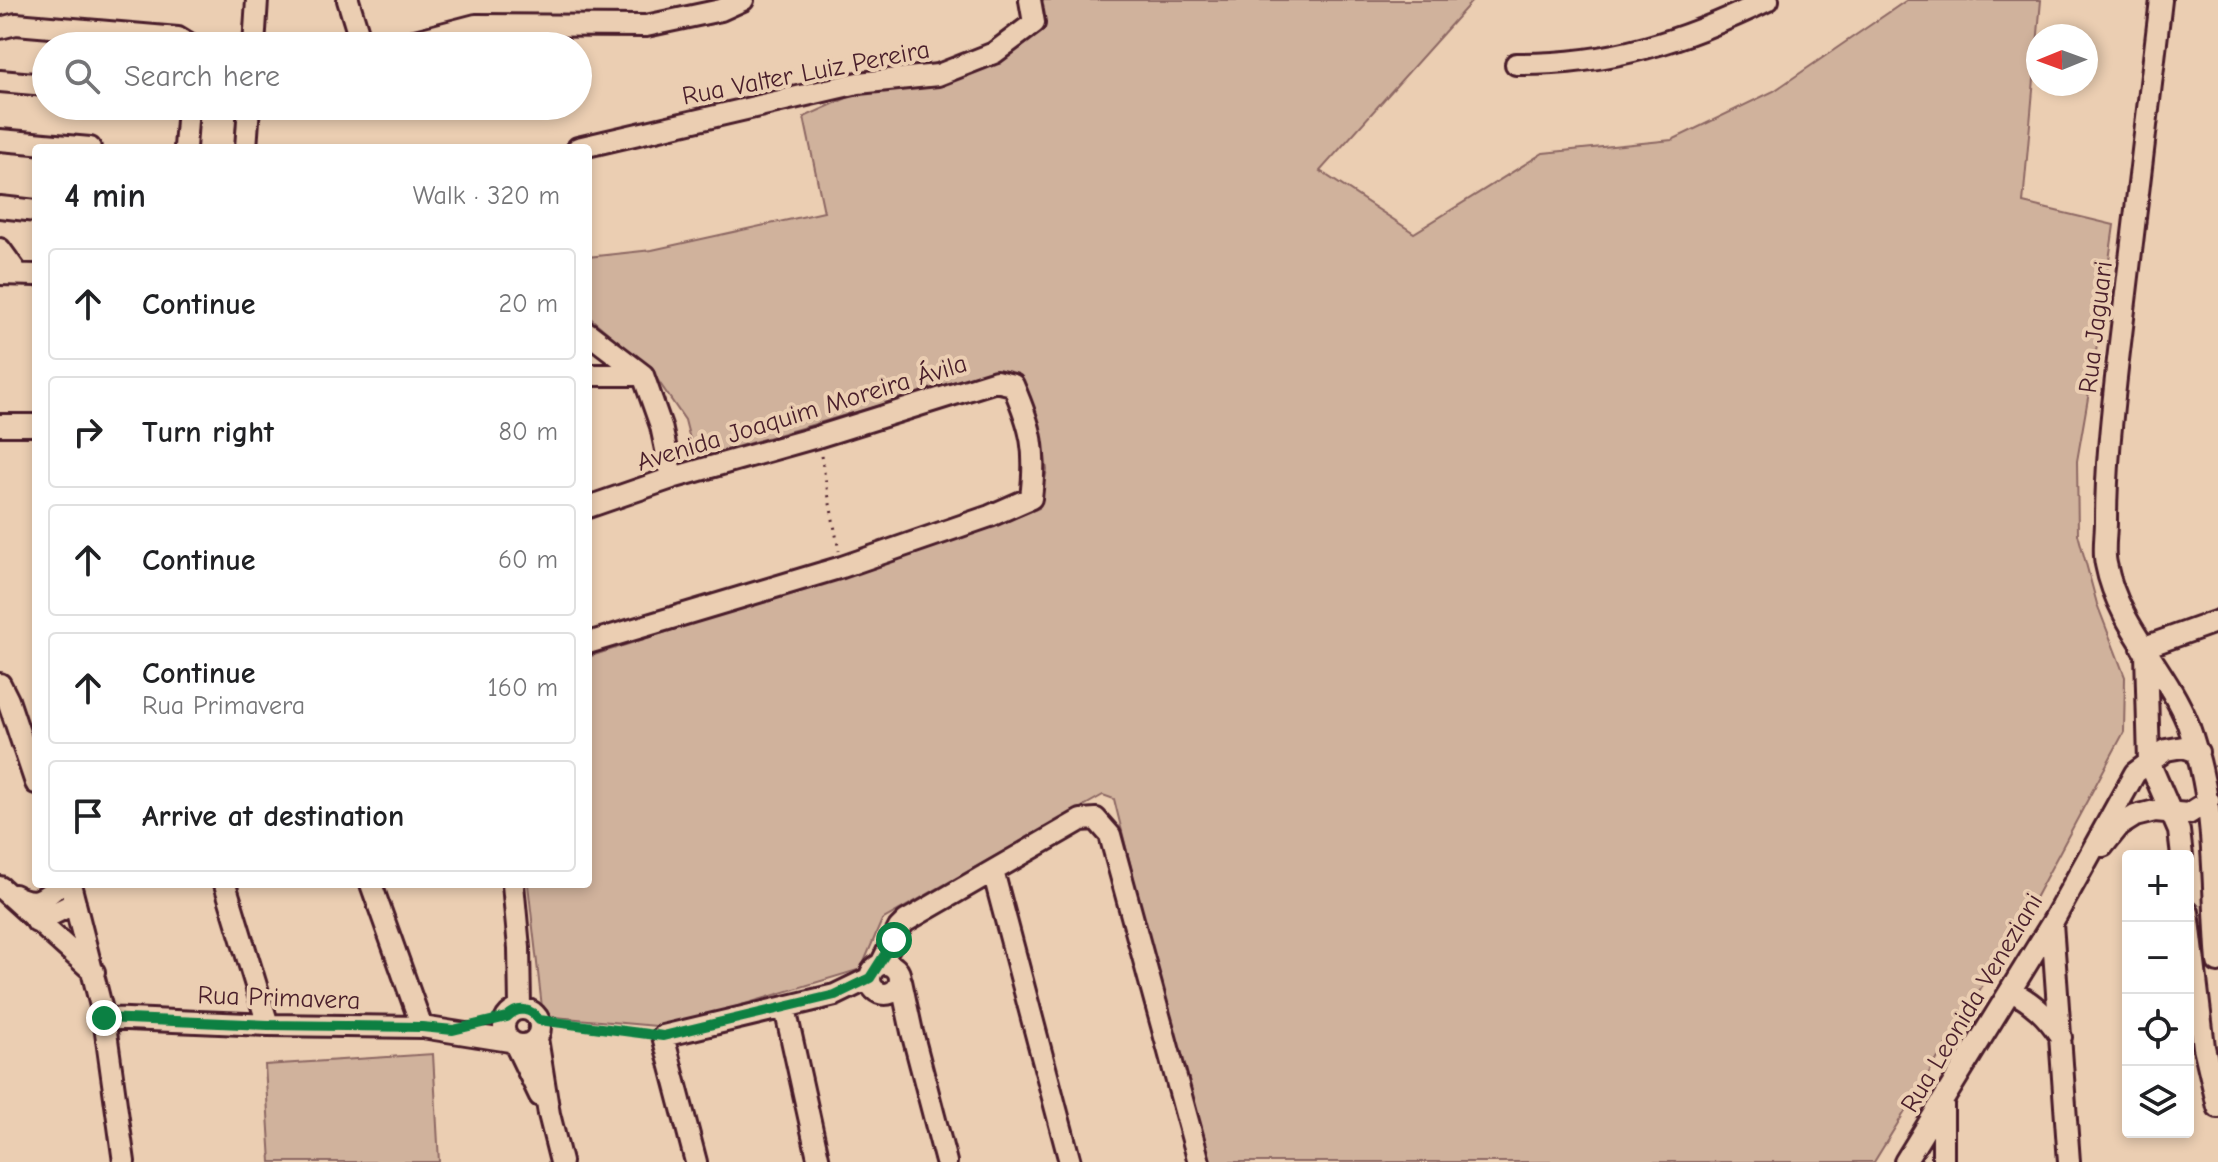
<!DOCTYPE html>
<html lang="en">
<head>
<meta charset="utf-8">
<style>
	:root { --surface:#fff; --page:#f2f2f2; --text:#202124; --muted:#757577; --line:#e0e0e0 }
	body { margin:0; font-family:"Comic Neue",sans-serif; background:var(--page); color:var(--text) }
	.controls { position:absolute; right:24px; bottom:24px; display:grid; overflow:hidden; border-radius:8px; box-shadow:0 4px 12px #0003 }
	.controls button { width:72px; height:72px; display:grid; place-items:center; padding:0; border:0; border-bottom:2px solid var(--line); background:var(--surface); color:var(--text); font:40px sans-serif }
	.compass { position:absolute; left:2026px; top:24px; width:72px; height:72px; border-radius:50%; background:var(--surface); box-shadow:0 4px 12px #0003; rotate:269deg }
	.stop { position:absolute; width:24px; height:24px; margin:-18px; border:6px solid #0b8043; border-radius:50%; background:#fff }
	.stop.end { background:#0b8043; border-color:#fff; box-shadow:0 2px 8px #0008 }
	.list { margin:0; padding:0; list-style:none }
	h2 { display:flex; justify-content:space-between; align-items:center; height:104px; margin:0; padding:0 32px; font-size:34px }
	h2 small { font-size:26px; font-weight:400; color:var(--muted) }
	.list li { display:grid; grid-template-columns:52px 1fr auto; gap:24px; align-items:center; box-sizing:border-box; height:112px; margin:0 16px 16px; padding:0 16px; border:2px solid var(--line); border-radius:8px }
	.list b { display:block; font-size:30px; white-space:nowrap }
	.list p { margin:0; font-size:26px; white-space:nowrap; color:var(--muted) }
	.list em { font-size:26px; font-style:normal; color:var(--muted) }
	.icon { flex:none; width:44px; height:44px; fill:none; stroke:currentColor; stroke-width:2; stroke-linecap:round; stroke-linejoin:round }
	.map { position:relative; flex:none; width:2218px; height:1162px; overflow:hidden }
	.search { position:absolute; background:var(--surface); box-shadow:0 4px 12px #0003; left:32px; top:32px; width:560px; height:88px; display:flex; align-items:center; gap:20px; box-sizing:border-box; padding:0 28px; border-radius:44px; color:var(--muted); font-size:30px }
	.panel { position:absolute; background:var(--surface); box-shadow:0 4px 12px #0003; left:32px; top:144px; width:560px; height:744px; border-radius:8px }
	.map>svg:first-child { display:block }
</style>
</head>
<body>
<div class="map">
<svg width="2218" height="1162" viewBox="0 0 2218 1162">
	<rect width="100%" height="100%" fill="#ebceb2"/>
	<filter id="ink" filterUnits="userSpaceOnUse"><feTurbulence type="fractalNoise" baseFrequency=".0125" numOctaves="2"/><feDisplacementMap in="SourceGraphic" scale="16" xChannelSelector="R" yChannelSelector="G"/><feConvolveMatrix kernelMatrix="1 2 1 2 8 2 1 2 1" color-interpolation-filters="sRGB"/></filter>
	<g filter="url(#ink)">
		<path fill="#d0b29c" stroke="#8d6864" stroke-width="2" d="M 1038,0 L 1473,0 L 1320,171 L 1414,233 L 1543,153 L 1672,140 L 1774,91 L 1907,0 L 2041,0 L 2023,203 L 2114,225 L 2096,352 L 2077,461 L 2078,534 L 2097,604 L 2125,677 L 2124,732 L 2027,913 L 1874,1162 L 1204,1162 L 1114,799 L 1103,795 L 882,920 L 861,969 L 668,1027 L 543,1016 L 528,884 L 588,884 L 588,657 L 990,528 L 1039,508 L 1047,470 L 1040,423 L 1018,378 L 994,372 L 695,459 L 685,420 L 650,369 L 588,316 L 588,257 L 652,250 L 824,212 L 804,117 L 860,92 L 904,90 L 943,84 L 998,59 Z
			M 433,1054 L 439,1162 L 271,1162 L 265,1065 Z"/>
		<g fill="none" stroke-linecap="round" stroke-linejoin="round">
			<defs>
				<path id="minor" d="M 348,0 L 362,46
					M 2161,0 C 2147,120 2133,240 2118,360 C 2112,414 2106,467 2106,522 C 2106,535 2103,551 2106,564 C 2118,626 2165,667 2188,724 C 2218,808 2211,876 2218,962
					M 0,28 L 16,24 L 178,38 L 191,46
					M 254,46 L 257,0
					M 370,46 L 407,43 L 476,25 L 646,26 L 721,10 L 743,0
					M 1516,64 C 1610,65 1684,41 1768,0
					M 0,81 L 46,85
					M 0,140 L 90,148
					M 185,148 L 188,106
					M 246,148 L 249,106
					M 578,148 L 858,83 L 938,75 L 994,53 L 1034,23 L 1030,0
					M 0,207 L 36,211
					M 0,249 L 18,274
					M 0,274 L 36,275
					M 588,333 L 643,375 L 661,426 L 672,478
					M 588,375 L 643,375
					M 0,425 L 36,425
					M 588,507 L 672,478 L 817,437 L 996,381 L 1013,385 C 1032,429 1037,450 1031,498 L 990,516 L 842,567 L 588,643
					M 2142,648 L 2218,621
					M 2146,653 L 2149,762 L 2179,831 L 2182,856
					M 0,684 L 8,700 L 36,783
					M 2103,846 L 2119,826 L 2135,816 L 2155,811 L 2188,814 L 2209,801
					M 993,871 L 1070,1162
					M 70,884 L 104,1018 L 124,1162
					M 225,884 L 268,1025
					M 371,884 L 422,1027
					M 513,884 L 519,948 L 520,1006 L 524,1009
					M 0,887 L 94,972
					M 14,895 C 35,907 44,899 60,884
					M 2188,912 L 2204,1047 L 2218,1107
					M 37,922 L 75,903
					M 2052,923 L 2069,1162
					M870 979a15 15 0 1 1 30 0a15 15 0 1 1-30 0Z
					M 881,964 L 899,928 L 906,921 L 1081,820 L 1096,819 L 1110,835 L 1199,1162
					M 901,981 L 912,1032 L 946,1162
					M 2011,991 C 2034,1003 2047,1016 2061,1037
					M 785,1008 L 819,1162
					M504 1027a18 18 0 1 1 36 0a18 18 0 1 1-36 0Z
					M 104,1018 L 268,1025 L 422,1027 L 510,1041
					M 537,1038 L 549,1114 L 561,1162
					M 515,1044 L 540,1096
					M 1943,1102 L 1943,1162
					M 696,1162 L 663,1036 L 835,995 L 870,978
					M 1905,1162 L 2052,923 L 2135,773 L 2166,750 L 2183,747 L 2198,752"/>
			</defs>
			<use href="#minor" stroke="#4a1f2b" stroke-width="26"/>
			<path stroke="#4a1f2b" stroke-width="3" stroke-dasharray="2 6" stroke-linecap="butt" d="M 821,456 L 839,551
				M 544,1021 L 644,1034"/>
			<use href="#minor" stroke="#ebceb2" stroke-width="20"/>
		</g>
	</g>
	<g fill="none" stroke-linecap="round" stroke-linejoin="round" filter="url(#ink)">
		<path stroke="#0b8043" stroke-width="10" d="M 104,1018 L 268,1025 L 422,1027 L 453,1030 L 507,1017 C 518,1006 531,1008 539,1020 L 663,1036 L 835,995 L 870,978 L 894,940"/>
	</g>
	<g text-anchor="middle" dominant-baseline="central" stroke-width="8" stroke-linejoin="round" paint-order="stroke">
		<g font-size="26" fill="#4a1f2b" stroke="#ebceb2">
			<text transform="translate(806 73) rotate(-11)">Rua Valter Luiz Pereira</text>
			<text transform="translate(2096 327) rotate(-83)">Rua Jaguari</text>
			<text transform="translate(802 413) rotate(-17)">Avenida Joaquim Moreira Ávila</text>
			<text transform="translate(279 998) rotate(2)">Rua Primavera</text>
			<text transform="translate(1972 1003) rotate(-59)">Rua Leonida Veneziani</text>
		</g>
	</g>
</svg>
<div class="controls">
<button>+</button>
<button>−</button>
<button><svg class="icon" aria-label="locate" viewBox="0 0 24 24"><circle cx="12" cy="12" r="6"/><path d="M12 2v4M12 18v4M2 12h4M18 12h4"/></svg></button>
<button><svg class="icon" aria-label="layers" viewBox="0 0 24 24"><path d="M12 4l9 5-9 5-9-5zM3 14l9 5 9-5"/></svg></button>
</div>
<svg class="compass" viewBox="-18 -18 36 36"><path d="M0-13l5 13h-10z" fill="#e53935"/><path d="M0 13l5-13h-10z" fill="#757577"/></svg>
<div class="stop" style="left:894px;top:940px"></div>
<div class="stop end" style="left:104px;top:1018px"></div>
<div class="search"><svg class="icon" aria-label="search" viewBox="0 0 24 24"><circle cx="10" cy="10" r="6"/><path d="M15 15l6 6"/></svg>Search here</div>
<section class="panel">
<h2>4 min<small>Walk · 320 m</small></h2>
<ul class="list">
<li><svg class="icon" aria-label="ahead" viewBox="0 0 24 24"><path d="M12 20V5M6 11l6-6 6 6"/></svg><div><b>Continue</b></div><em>20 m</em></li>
<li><svg class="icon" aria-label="right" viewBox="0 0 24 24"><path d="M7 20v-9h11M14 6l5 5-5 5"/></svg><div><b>Turn right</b></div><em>80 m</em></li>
<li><svg class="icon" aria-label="ahead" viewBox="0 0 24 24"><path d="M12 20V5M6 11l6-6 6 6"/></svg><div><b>Continue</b></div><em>60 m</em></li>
<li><svg class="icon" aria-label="ahead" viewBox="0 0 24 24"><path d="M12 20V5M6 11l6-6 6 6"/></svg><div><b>Continue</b><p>Rua Primavera</p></div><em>160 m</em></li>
<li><svg class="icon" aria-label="arrive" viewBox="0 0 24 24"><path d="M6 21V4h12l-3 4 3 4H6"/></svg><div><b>Arrive at destination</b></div></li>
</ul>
</section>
</div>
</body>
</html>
